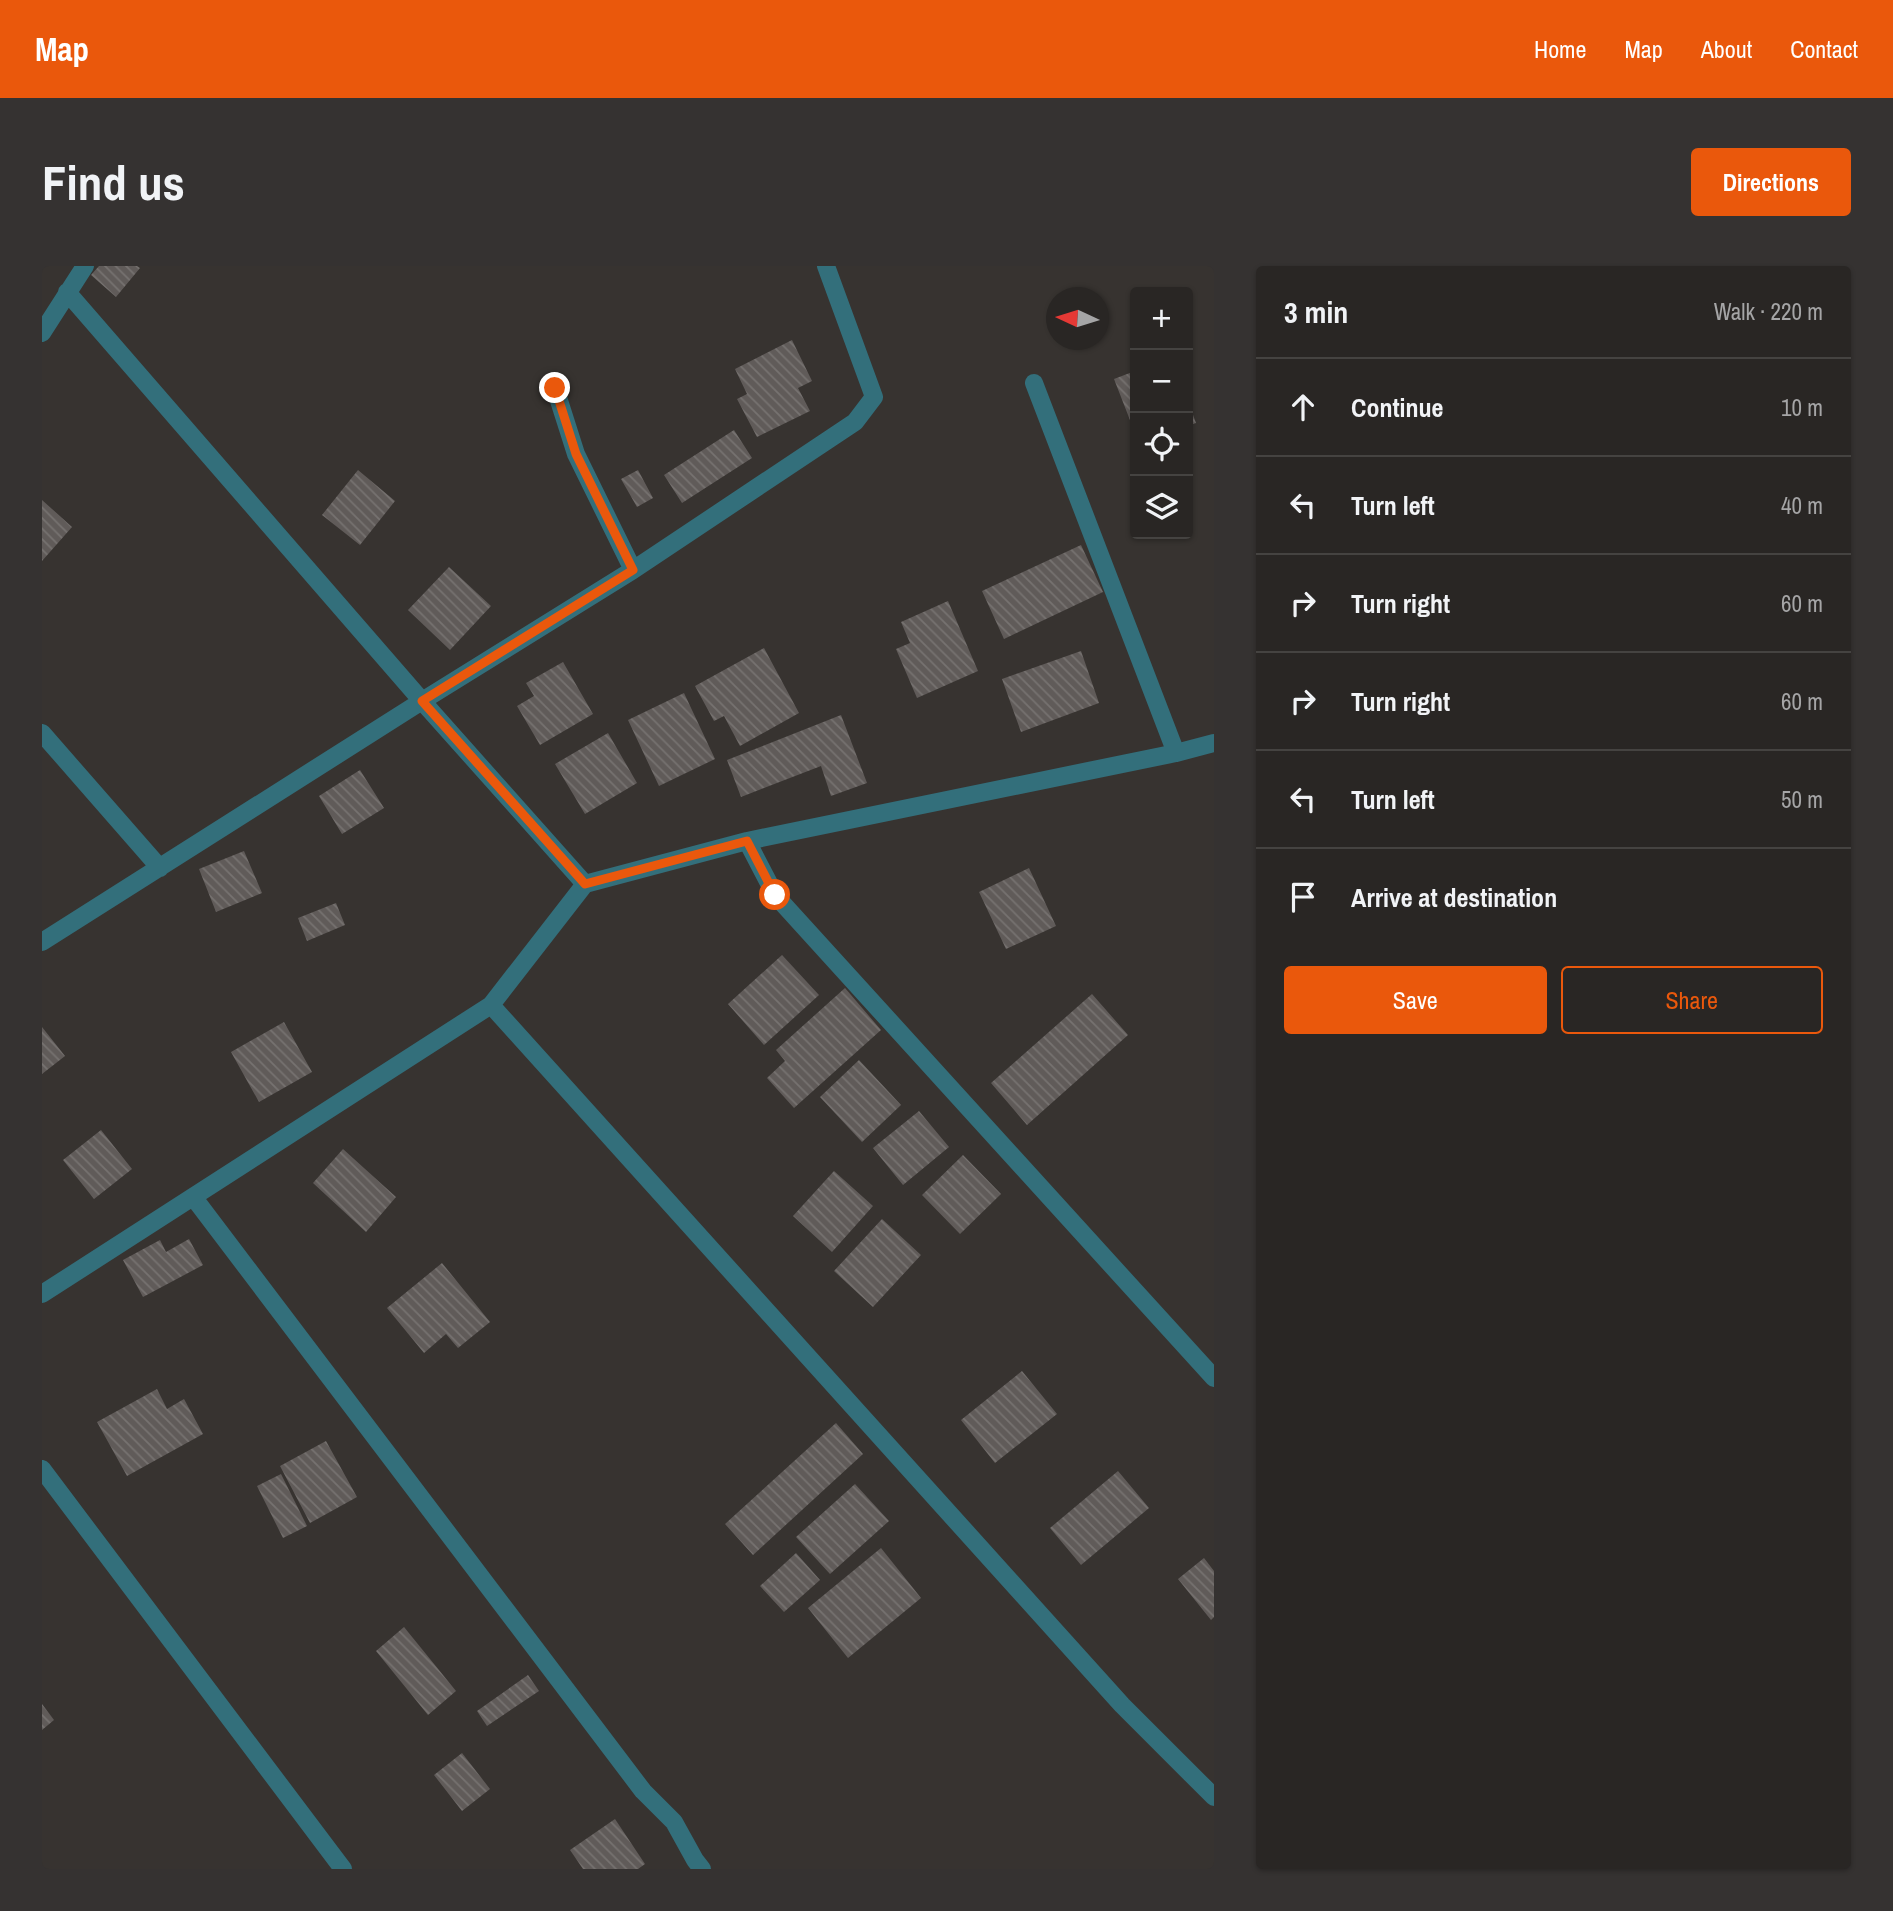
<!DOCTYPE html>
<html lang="en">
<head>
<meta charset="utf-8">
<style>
	:root { --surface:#292624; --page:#353231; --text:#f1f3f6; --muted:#a5a5a6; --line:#454341; --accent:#ea580c }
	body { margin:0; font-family:"Archivo Narrow",sans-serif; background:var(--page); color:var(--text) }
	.controls { position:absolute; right:21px; top:21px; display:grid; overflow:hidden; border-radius:7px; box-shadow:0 2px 5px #0004 }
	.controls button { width:63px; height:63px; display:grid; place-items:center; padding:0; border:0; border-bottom:2px solid var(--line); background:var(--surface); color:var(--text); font:35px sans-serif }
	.compass { position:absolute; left:1004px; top:21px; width:63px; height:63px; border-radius:50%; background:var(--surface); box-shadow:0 2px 5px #0004; rotate:274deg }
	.stop { position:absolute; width:21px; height:21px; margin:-16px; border:5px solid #ea580c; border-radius:50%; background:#fff }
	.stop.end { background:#ea580c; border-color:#fff; box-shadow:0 2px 7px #0008 }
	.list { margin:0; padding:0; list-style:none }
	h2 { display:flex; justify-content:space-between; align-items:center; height:91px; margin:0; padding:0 28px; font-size:30px }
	h2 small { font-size:23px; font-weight:400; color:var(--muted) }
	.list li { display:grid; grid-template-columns:46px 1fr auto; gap:21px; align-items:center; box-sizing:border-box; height:98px; padding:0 28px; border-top:2px solid var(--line) }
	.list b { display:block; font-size:26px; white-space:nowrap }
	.list em { font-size:23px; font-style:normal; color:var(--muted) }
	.actions { display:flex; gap:14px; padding:21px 28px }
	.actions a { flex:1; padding:16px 0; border:2px solid var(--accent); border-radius:7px; text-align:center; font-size:24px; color:var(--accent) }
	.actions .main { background:var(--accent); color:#fff }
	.icon { flex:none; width:38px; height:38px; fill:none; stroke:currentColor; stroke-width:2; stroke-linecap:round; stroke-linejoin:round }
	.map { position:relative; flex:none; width:1172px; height:1603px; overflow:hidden; border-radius:7px }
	header { display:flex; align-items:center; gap:42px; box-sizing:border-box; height:98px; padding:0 35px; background:var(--accent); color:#fff }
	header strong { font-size:33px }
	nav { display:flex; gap:38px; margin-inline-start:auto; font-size:24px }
	.intro { display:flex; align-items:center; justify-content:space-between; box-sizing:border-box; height:168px; padding:0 42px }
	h1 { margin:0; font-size:49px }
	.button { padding:18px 32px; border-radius:7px; background:var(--accent); color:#fff; font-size:24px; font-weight:700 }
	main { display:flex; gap:42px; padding:0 42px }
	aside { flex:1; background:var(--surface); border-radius:7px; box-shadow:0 2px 5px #0004 }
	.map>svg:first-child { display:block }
</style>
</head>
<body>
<header>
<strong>Map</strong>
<nav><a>Home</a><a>Map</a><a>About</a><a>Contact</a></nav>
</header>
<div class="intro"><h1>Find us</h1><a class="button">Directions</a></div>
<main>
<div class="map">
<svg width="1172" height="1603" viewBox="0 0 1172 1603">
	<defs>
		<pattern id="building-back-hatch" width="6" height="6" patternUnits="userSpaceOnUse" patternTransform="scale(1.75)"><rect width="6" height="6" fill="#605b59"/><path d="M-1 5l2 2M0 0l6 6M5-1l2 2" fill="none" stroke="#767270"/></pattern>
	</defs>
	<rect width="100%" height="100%" fill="#373330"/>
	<path fill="url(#building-back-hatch)" d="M 57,0 L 95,0 L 98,2 L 74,31 L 49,9 Z
		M 750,74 L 770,115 L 756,122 L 768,145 L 715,171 L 695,133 L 705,128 L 693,103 Z
		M 1093,105 L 1093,167 L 1072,113 Z
		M 1146,135 L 1154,157 L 1146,160 Z
		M 692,164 L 710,192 L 640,237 L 622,209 Z
		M 316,204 L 353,235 L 318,279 L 280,249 Z
		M 596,204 L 611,232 L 595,241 L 579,213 Z
		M 0,234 L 30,261 L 0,295 Z
		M 1039,279 L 1061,326 L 962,373 L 940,325 Z
		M 407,301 L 449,340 L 408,384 L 366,344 Z
		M 906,335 L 936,405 L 875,432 L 854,383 L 868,377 L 859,356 Z
		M 722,382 L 757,447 L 698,480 L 682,450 L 672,455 L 653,420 Z
		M 1039,385 L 1057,437 L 979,466 L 960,413 Z
		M 521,396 L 551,448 L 498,479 L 475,440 L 492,430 L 484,417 Z
		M 642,427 L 673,493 L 617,520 L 586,454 Z
		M 799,449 L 825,517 L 789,530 L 779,500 L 699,531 L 685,494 Z
		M 566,467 L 595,517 L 543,548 L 513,498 Z
		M 318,504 L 342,542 L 300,568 L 277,530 Z
		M 202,585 L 220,627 L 174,646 L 157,603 Z
		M 987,602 L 1014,660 L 964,683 L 937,626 Z
		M 294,637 L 303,659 L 265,675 L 256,652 Z
		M 740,689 L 777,729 L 722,779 L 686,738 Z
		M 803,722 L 839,764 L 752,842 L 725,812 L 743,795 L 734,784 Z
		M 1050,728 L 1086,769 L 985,859 L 949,817 Z
		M 242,756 L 270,806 L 217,836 L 189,786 Z
		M 0,761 L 23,790 L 0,808 Z
		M 817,794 L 859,839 L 820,876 L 778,831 Z
		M 877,845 L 907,881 L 861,919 L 831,882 Z
		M 59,864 L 90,903 L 52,933 L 21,894 Z
		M 301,883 L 354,931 L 324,966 L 271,917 Z
		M 921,889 L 959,928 L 918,968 L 880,929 Z
		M 792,905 L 831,940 L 790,986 L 751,950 Z
		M 840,953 L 879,989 L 831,1041 L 792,1005 Z
		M 147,973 L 161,999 L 101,1031 L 81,994 L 118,974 L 124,986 Z
		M 400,997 L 448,1056 L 416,1082 L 404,1068 L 382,1087 L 345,1042 Z
		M 980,1105 L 1015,1148 L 953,1197 L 919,1154 Z
		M 115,1123 L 125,1143 L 142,1133 L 161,1168 L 85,1210 L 55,1156 Z
		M 794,1157 L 821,1188 L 711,1289 L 683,1258 Z
		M 284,1175 L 315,1231 L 268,1257 L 238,1200 Z
		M 1076,1205 L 1107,1242 L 1039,1299 L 1008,1262 Z
		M 239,1208 L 265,1260 L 241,1272 L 215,1220 Z
		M 813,1218 L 847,1255 L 788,1308 L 754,1271 Z
		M 839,1282 L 879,1332 L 806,1392 L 766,1342 Z
		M 754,1287 L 778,1314 L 742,1346 L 718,1320 Z
		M 1162,1292 L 1172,1305 L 1172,1351 L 1169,1354 L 1136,1313 Z
		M 362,1361 L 414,1425 L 386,1449 L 334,1385 Z
		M 486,1409 L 497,1425 L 445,1460 L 435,1445 Z
		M 0,1438 L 12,1454 L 0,1464 Z
		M 420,1487 L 448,1523 L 420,1545 L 392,1509 Z
		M 573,1553 L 603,1598 L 596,1603 L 541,1603 L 528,1584 Z"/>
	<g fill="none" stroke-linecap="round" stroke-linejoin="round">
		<path stroke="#336f7b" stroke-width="18" d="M 25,26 L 380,435 L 543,618
			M 0,67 L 43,0
			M 992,117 L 1134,487
			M 513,122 L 534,188 L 591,304
			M 0,467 L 118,602
			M 705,575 L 733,629 L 1172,1112
			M 0,676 L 380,435 L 591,304 L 813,156 L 832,131 L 784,0
			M 449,739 L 1080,1439 L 1172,1531
			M 152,932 L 601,1525 L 632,1556 L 653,1594 L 660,1603
			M 0,1028 L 449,739 L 543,618 L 705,575 L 1134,487 L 1172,477
			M 0,1203 L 301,1603"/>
	</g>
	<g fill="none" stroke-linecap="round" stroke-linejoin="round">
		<path stroke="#ea580c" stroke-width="9" d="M 513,122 L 534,188 L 591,304 L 380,435 L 543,618 L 705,575 L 733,629"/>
	</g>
</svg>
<div class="controls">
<button>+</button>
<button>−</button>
<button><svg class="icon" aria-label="locate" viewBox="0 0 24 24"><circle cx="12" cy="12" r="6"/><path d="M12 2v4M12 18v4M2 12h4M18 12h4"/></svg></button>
<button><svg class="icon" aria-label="layers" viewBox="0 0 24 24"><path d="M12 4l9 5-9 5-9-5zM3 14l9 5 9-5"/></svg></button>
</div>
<svg class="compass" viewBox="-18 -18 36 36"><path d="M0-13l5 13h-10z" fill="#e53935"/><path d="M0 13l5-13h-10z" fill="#a5a5a6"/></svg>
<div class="stop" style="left:733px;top:629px"></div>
<div class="stop end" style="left:513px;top:122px"></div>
</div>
<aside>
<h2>3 min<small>Walk · 220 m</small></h2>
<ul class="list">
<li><svg class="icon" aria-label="ahead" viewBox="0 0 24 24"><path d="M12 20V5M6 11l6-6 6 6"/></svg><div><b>Continue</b></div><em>10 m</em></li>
<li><svg class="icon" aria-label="left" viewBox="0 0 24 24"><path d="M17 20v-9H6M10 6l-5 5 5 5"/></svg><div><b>Turn left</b></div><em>40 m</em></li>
<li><svg class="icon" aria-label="right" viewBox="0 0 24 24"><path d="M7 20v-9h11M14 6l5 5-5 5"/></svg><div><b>Turn right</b></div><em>60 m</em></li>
<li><svg class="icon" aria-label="right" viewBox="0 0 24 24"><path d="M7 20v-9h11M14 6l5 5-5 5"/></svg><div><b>Turn right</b></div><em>60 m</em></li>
<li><svg class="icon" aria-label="left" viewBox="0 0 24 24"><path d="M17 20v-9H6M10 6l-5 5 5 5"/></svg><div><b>Turn left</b></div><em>50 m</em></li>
<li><svg class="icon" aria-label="arrive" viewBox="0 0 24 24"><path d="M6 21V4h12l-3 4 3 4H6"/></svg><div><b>Arrive at destination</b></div></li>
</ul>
<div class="actions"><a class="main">Save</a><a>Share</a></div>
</aside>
</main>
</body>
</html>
